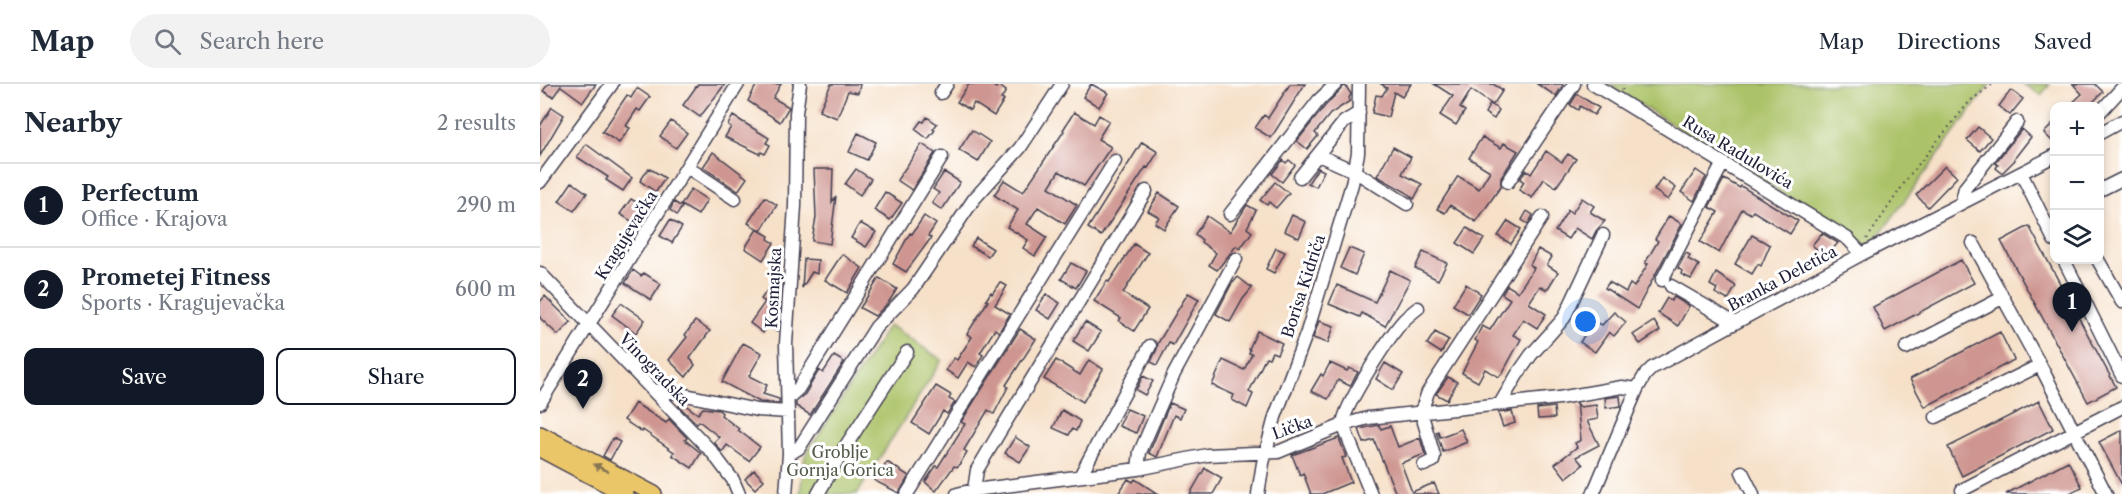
<!DOCTYPE html>
<html lang="en">
<head>
<meta charset="utf-8">
<style>
	:root { --surface:#fff; --page:#f2f2f3; --text:#1f2937; --muted:#747a83; --line:#e0e1e3; --accent:#111827 }
	body { margin:0; font-family:"Libre Caslon Text",serif; background:var(--page); color:var(--text) }
	.controls { position:absolute; right:18px; top:18px; display:grid; overflow:hidden; border-radius:12px; box-shadow:0 3px 9px #0003 }
	.controls button { width:54px; height:54px; display:grid; place-items:center; padding:0; border:0; border-bottom:2px solid var(--line); background:var(--surface); color:var(--text); font:30px sans-serif }
	.you { position:absolute; left:1046px; top:238px; width:21px; height:21px; margin:-15px; border:4px solid #fff; border-radius:50%; background:#1a73e8; box-shadow:0 0 0 9px #1a73e833 }
	.badge { display:grid; place-items:center; width:39px; height:39px; border-radius:50%; background:var(--accent); color:#fff; font-size:20px; font-weight:700 }
	.pin { position:absolute; translate:-50% -50px; filter:drop-shadow(0 2px 3px #0008) }
	.pin::after { content:''; position:absolute; top:32px; width:21px; height:18px; background:inherit; clip-path:polygon(0 0,100% 0,50% 100%) }
	.list { margin:0; padding:0; list-style:none }
	h2 { display:flex; justify-content:space-between; align-items:center; height:78px; margin:0; padding:0 24px; font-size:26px }
	h2 small { font-size:20px; font-weight:400; color:var(--muted) }
	.list li { display:grid; grid-template-columns:39px 1fr auto; gap:18px; align-items:center; box-sizing:border-box; height:84px; padding:0 24px; border-top:2px solid var(--line) }
	.list b { display:block; font-size:22px; white-space:nowrap }
	.list p { margin:0; font-size:20px; white-space:nowrap; color:var(--muted) }
	.list em { font-size:20px; font-style:normal; color:var(--muted) }
	.actions { display:flex; gap:12px; padding:18px 24px }
	.actions a { flex:1; padding:14px 0; border:2px solid var(--accent); border-radius:12px; text-align:center; font-size:21px; color:var(--accent) }
	.actions .main { background:var(--accent); color:#fff }
	.icon { flex:none; width:33px; height:33px; fill:none; stroke:currentColor; stroke-width:2; stroke-linecap:round; stroke-linejoin:round }
	.map { position:relative; flex:none; width:1582px; height:410px; overflow:hidden }
	header { display:flex; align-items:center; gap:36px; box-sizing:border-box; height:84px; padding:0 30px; background:var(--surface); border-bottom:2px solid var(--line) }
	header strong { font-size:28px }
	nav { display:flex; gap:33px; margin-inline-start:auto; font-size:21px }
	.search { width:420px; height:54px; background:var(--page); display:flex; align-items:center; gap:15px; box-sizing:border-box; padding:0 21px; border-radius:33px; color:var(--muted); font-size:22px }
	main { display:flex }
	aside { flex:1; background:var(--surface) }
	.map>svg:first-child { display:block }
</style>
</head>
<body>
<header>
<strong>Map</strong>
<div class="search"><svg class="icon" aria-label="search" viewBox="0 0 24 24"><circle cx="10" cy="10" r="6"/><path d="M15 15l6 6"/></svg>Search here</div>
<nav><a>Map</a><a>Directions</a><a>Saved</a></nav>
</header>
<main>
<aside>
<h2>Nearby<small>2 results</small></h2>
<ul class="list">
<li><span class="badge">1</span><div><b>Perfectum</b><p>Office · Krajova</p></div><em>290 m</em></li>
<li><span class="badge">2</span><div><b>Prometej Fitness</b><p>Sports · Kragujevačka</p></div><em>600 m</em></li>
</ul>
<div class="actions"><a class="main">Save</a><a>Share</a></div>
</aside>
<div class="map">
<svg width="1582" height="410" viewBox="0 0 1582 410">
	<rect width="100%" height="100%" fill="#fff"/>
	<filter id="ink" filterUnits="userSpaceOnUse"><feTurbulence type="fractalNoise" baseFrequency=".0167" numOctaves="2"/><feDisplacementMap in="SourceGraphic" scale="12" xChannelSelector="R" yChannelSelector="G"/><feConvolveMatrix kernelMatrix="1 2 1 2 8 2 1 2 1" color-interpolation-filters="sRGB"/></filter>
	<filter id="wash" filterUnits="userSpaceOnUse"><feTurbulence type="fractalNoise" baseFrequency=".008" numOctaves="4" result="noise"/><feDisplacementMap in="SourceGraphic" scale="24" xChannelSelector="R" yChannelSelector="G"/><feGaussianBlur stdDeviation="1.35" result="paint"/><feColorMatrix in="noise" values="0 0 0 0 0 0 0 0 0 0 0 0 0 0 0 0 0 1.4 0 .05"/><feComposite in="paint" operator="in"/></filter>
	<g filter="url(#wash)">
		<rect width="100%" height="100%" fill="#f6e0c8"/>
		<path fill="#abc267" stroke="#667251" stroke-width="1.5" d="M 1067,0 L 1450,0 L 1330,164 Z
			M 1483,0 L 1510,0 L 1501,11 Z
			M 349,241 L 402,276 L 317,410 L 260,410 L 265,372 Z"/>
		<g id="blocks">
			<path fill="#cf9691" d="M 8,0 L 56,0 L 43,18 L 21,2 L 13,13 L 3,7 Z
				M 158,0 L 185,0 L 160,33 L 143,21 Z
				M 217,0 L 241,0 L 233,14 L 249,23 L 240,38 L 208,17 Z
				M 291,0 L 320,0 L 318,9 L 308,7 L 297,34 L 279,27 Z
				M 429,0 L 450,0 L 456,4 L 458,1 L 466,7 L 461,15 L 464,16 L 454,32 L 434,19 L 430,26 L 417,18 Z
				M 551,0 L 568,9 L 559,23 L 543,13 Z
				M 750,0 L 765,0 L 731,54 L 715,44 L 724,31 L 728,34 Z
				M 841,0 L 871,0 L 862,13 L 854,8 L 848,33 L 832,29 L 836,11 L 842,12 L 847,4 Z
				M 894,0 L 953,0 L 963,6 L 953,21 L 931,6 L 920,24 L 925,27 L 916,41 L 900,31 L 913,12 Z
				M 997,0 L 1022,0 L 1023,1 L 1016,12 Z
				M 1533,0 L 1555,0 L 1563,8 L 1549,22 L 1529,22 L 1542,10 Z
				M 805,1 L 811,10 L 809,14 L 810,17 L 790,30 L 775,49 L 778,52 L 767,65 L 757,57 L 785,22 Z
				M 97,4 L 110,13 L 100,27 L 97,25 L 86,42 L 90,44 L 79,59 L 62,48 L 87,11 L 91,14 Z
				M 1471,6 L 1483,15 L 1470,31 L 1459,22 Z
				M 1037,10 L 1059,24 L 1054,31 L 1040,22 L 1038,26 L 1030,21 Z
				M 950,20 L 959,26 L 954,35 L 945,29 Z
				M 12,23 L 24,31 L 0,72 L 0,42 Z
				M 534,28 L 554,40 L 559,31 L 569,37 L 558,55 L 571,63 L 544,102 L 519,87 L 509,103 L 537,121 L 525,140 L 498,123 L 487,140 L 507,153 L 495,172 L 483,164 L 488,156 L 467,143 L 478,126 L 454,111 L 464,96 L 483,108 L 524,47 L 523,46 Z
				M 193,32 L 229,54 L 226,59 L 230,61 L 225,70 L 221,68 L 220,70 L 185,53 L 191,43 L 188,41 Z
				M 387,33 L 397,40 L 393,45 L 395,46 L 388,55 L 375,45 L 381,37 L 384,38 Z
				M 131,37 L 147,49 L 136,64 L 120,52 Z
				M 1515,38 L 1515,60 L 1504,49 Z
				M 1438,43 L 1451,54 L 1440,67 L 1427,56 Z
				M 1482,45 L 1491,53 L 1474,75 L 1475,76 L 1462,89 L 1456,84 L 1458,81 L 1455,79 Z
				M 432,46 L 450,58 L 438,78 L 419,66 Z
				M 318,49 L 336,58 L 327,76 L 309,68 Z
				M 942,53 L 961,64 L 964,59 L 978,67 L 961,94 L 961,102 L 936,138 L 910,121 L 905,129 L 897,125 L 918,92 L 939,105 L 950,87 L 929,74 Z
				M 602,58 L 618,68 L 608,84 L 606,83 L 561,152 L 548,144 Z
				M 46,60 L 92,94 L 83,107 L 66,96 L 68,93 L 37,73 Z
				M 382,60 L 395,69 L 372,106 L 357,96 Z
				M 853,63 L 871,73 L 862,90 L 882,100 L 874,115 L 866,108 L 837,92 Z
				M 1006,67 L 1022,78 L 1028,70 L 1036,75 L 1016,103 L 1004,95 L 992,114 L 979,106 L 984,98 L 980,95 L 986,86 L 991,90 Z
				M 173,68 L 207,94 L 198,107 L 163,83 Z
				M 743,76 L 746,79 L 749,76 L 755,81 L 742,98 L 732,90 Z
				M 1405,82 L 1417,93 L 1388,123 L 1376,111 Z
				M 109,84 L 125,94 L 116,108 L 100,97 Z
				M 778,84 L 784,87 L 776,103 L 768,99 Z
				M 274,85 L 293,85 L 292,118 L 296,112 L 290,160 L 272,157 L 276,133 Z
				M 316,85 L 331,95 L 320,111 L 305,100 Z
				M 1156,86 L 1166,93 L 1154,117 L 1141,108 Z
				M 404,88 L 420,98 L 402,126 L 392,119 L 399,109 L 393,105 Z
				M 1122,94 L 1136,104 L 1128,116 L 1114,106 Z
				M 1184,95 L 1200,104 L 1201,102 L 1258,137 L 1250,150 L 1213,127 L 1211,130 L 1202,125 L 1179,169 L 1160,158 L 1178,128 L 1169,123 Z
				M 32,98 L 47,109 L 34,127 L 19,117 Z
				M 735,98 L 749,109 L 736,124 L 729,118 L 727,121 L 720,116 Z
				M 151,105 L 167,116 L 158,131 L 141,121 Z
				M 345,108 L 362,119 L 350,136 L 334,126 Z
				M 619,109 L 639,122 L 624,145 L 615,139 L 619,133 L 608,127 Z
				M 225,113 L 237,121 L 221,147 L 208,139 Z
				M 1042,114 L 1054,122 L 1050,128 L 1065,137 L 1056,147 L 1052,155 L 1035,144 L 1028,155 L 1015,147 L 1028,126 L 1032,129 Z
				M 91,115 L 106,124 L 96,140 L 80,130 Z
				M 134,118 L 142,123 L 137,131 L 130,126 Z
				M 707,121 L 716,126 L 707,144 L 712,148 L 700,165 L 696,162 L 677,186 L 669,181 L 676,169 L 661,158 L 662,156 L 655,150 L 667,132 L 690,148 Z
				M 987,127 L 993,131 L 988,140 L 982,136 Z
				M 752,131 L 766,138 L 759,154 L 744,147 Z
				M 384,132 L 396,140 L 388,152 L 391,154 L 366,188 L 353,180 L 370,149 L 372,150 Z
				M 1129,132 L 1142,140 L 1097,225 L 1065,204 L 1069,198 L 1086,208 L 1090,200 L 1094,203 L 1108,180 L 1105,179 L 1118,157 L 1115,155 Z
				M 130,136 L 142,143 L 132,159 L 120,152 Z
				M 968,137 L 981,145 L 971,160 L 958,152 Z
				M 320,139 L 336,148 L 326,163 L 311,154 Z
				M 1489,142 L 1576,303 L 1548,318 L 1461,157 Z
				M 927,144 L 944,155 L 934,170 L 917,159 Z
				M 217,145 L 229,152 L 228,155 L 234,159 L 223,176 L 205,164 Z
				M 1282,149 L 1298,159 L 1286,173 L 1272,161 Z
				M 1212,151 L 1230,161 L 1221,182 L 1218,180 L 1212,190 L 1195,180 Z
				M 436,154 L 453,165 L 448,172 L 431,162 Z
				M 594,160 L 608,169 L 583,209 L 608,225 L 594,247 L 579,237 L 581,234 L 554,217 L 567,197 L 569,198 Z
				M 736,164 L 745,168 L 734,189 L 726,185 Z
				M 809,164 L 824,170 L 815,191 L 800,184 Z
				M 998,165 L 1012,173 L 1007,181 L 1018,188 L 1007,206 L 1000,202 L 989,219 L 1006,230 L 997,244 L 983,235 L 973,251 L 981,255 L 963,288 L 959,293 L 945,285 L 938,298 L 922,289 L 938,258 L 935,256 L 942,242 L 950,246 L 970,215 L 962,210 L 967,201 L 978,208 L 994,184 L 990,181 Z
				M 883,168 L 907,179 L 898,196 L 875,184 Z
				M 1146,169 L 1150,171 L 1148,175 L 1159,181 L 1151,195 L 1141,190 L 1142,187 L 1138,184 Z
				M 302,170 L 322,184 L 307,209 L 285,196 Z
				M 264,175 L 278,176 L 277,190 L 272,188 L 262,204 Z
				M 1421,176 L 1434,199 L 1345,247 L 1333,223 Z
				M 531,179 L 546,187 L 536,204 L 521,195 Z
				M 93,186 L 101,192 L 104,189 L 121,200 L 111,216 L 85,199 Z
				M 850,186 L 870,196 L 845,242 L 822,229 L 820,233 L 789,220 L 797,201 L 835,218 Z
				M 1176,189 L 1196,202 L 1188,216 L 1175,209 L 1177,205 L 1170,201 Z
				M 237,192 L 242,196 L 239,246 L 237,248 L 228,241 L 223,249 L 210,239 L 225,218 L 221,215 Z
				M 698,193 L 712,204 L 703,215 L 690,238 L 676,230 L 691,201 Z
				M 339,194 L 357,205 L 348,219 L 335,232 L 320,224 Z
				M 460,198 L 467,202 L 455,221 L 470,230 L 459,248 L 455,245 L 440,269 L 443,271 L 436,283 L 428,278 L 418,294 L 406,286 L 414,274 L 417,276 L 432,253 L 427,250 L 448,217 L 446,216 L 451,208 L 452,210 Z
				M 926,200 L 941,210 L 928,230 L 913,221 Z
				M 648,209 L 659,215 L 633,261 L 629,259 L 617,281 L 611,278 L 617,265 L 618,259 Z
				M 506,210 L 520,219 L 510,235 L 496,226 Z
				M 5,212 L 31,238 L 18,251 L 0,234 L 0,218 Z
				M 1134,213 L 1149,222 L 1138,242 L 1118,229 L 1127,214 L 1131,217 Z
				M 81,219 L 105,236 L 96,249 L 72,231 Z
				M 1074,228 L 1086,238 L 1074,252 L 1069,248 L 1055,268 L 1040,258 L 1047,247 L 1043,245 L 1048,234 L 1062,241 Z
				M 155,237 L 170,247 L 150,274 L 155,281 L 146,293 L 129,276 L 147,253 L 145,251 Z
				M 779,237 L 794,242 L 788,259 L 773,254 Z
				M 1114,237 L 1120,247 L 1100,260 L 1093,251 Z
				M 545,238 L 561,248 L 549,267 L 533,257 Z
				M 480,245 L 496,255 L 466,301 L 468,303 L 454,330 L 448,326 L 424,366 L 427,368 L 418,383 L 414,382 L 396,407 L 385,398 L 396,382 L 398,383 L 425,340 L 421,338 Z
				M 717,247 L 742,259 L 737,270 L 732,268 L 729,274 L 726,273 L 709,308 L 713,310 L 707,324 L 692,316 L 694,311 L 672,301 L 683,276 L 704,286 L 712,270 L 709,269 L 710,266 L 709,265 Z
				M 895,248 L 909,256 L 901,269 L 887,260 Z
				M 1460,248 L 1474,276 L 1385,323 L 1370,295 Z
				M 203,259 L 222,269 L 209,292 L 227,301 L 223,310 L 239,315 L 239,319 L 220,318 L 182,298 Z
				M 294,272 L 304,278 L 270,331 L 256,322 L 256,318 L 265,310 L 279,286 L 283,289 Z
				M 516,276 L 540,291 L 549,276 L 563,285 L 543,318 L 504,295 Z
				M 790,279 L 807,287 L 809,284 L 818,288 L 810,302 L 798,296 L 788,315 L 771,307 L 781,290 L 783,292 Z
				M 845,279 L 863,290 L 853,306 L 836,295 Z
				M 603,292 L 613,297 L 605,311 L 596,306 Z
				M 908,293 L 917,298 L 907,316 L 896,310 Z
				M 396,302 L 411,311 L 409,315 L 415,318 L 407,330 L 403,327 L 389,350 L 372,339 Z
				M 1080,312 L 1081,322 L 1066,324 L 1065,314 Z
				M 1499,317 L 1513,345 L 1422,392 L 1408,363 Z
				M 141,318 L 158,330 L 163,324 L 179,326 L 182,329 L 181,331 L 199,345 L 198,346 L 220,363 L 209,377 L 187,361 L 182,368 L 174,358 L 179,353 L 159,337 L 157,340 L 139,322 Z
				M 95,319 L 126,339 L 129,335 L 147,354 L 145,356 L 161,369 L 152,384 L 132,371 L 134,368 L 103,346 L 102,348 L 84,336 Z
				M 630,319 L 644,325 L 640,334 L 634,331 L 617,373 L 609,369 Z
				M 1037,319 L 1040,323 L 1056,321 L 1058,335 L 1047,337 L 1059,361 L 1036,373 L 1043,381 L 1026,394 L 1015,380 L 1037,363 L 1035,359 L 1041,356 Z
				M 1014,323 L 1015,334 L 998,335 L 997,325 Z
				M 587,325 L 603,332 L 596,349 L 579,342 Z
				M 522,326 L 540,337 L 536,347 L 532,345 L 529,351 L 513,344 Z
				M 972,327 L 975,339 L 963,343 L 958,329 Z
				M 839,341 L 841,345 L 850,342 L 858,363 L 880,354 L 885,370 L 861,379 L 872,408 L 894,399 L 899,410 L 856,410 L 834,356 L 824,359 L 819,345 Z
				M 921,345 L 927,358 L 903,368 L 896,348 L 898,347 L 900,353 Z
				M 1582,346 L 1582,401 L 1559,358 Z
				M 475,353 L 490,363 L 480,378 L 465,369 Z
				M 73,354 L 80,358 L 70,376 L 63,372 Z
				M 799,354 L 806,373 L 802,374 L 811,398 L 782,410 L 771,410 L 763,389 L 760,391 L 752,371 Z
				M 1528,377 L 1542,403 L 1528,410 L 1466,410 Z
				M 347,378 L 369,392 L 359,409 L 335,397 Z
				M 665,384 L 682,394 L 673,410 L 650,410 Z
				M 214,386 L 224,396 L 215,405 L 205,395 Z
				M 588,395 L 593,398 L 595,395 L 618,410 L 578,410 Z"/>
		</g>
	</g>
	<g filter="url(#ink)">
		<use href="#blocks" fill-opacity="0" stroke="#423e50" stroke-width="1.5"/>
		<g fill="none" stroke-linecap="round" stroke-linejoin="round">
			<defs>
				<path id="minor" d="M 1053,0 L 1308,155 L 1322,170
					M 401,9 L 407,0
					M 1560,28 L 1582,4
					M 1560,49 L 1582,37
					M 778,71 L 814,87 L 867,120
					M 147,83 L 195,115
					M 1481,89 L 1514,156
					M 760,93 L 804,38 L 819,29
					M 0,98 L 72,0
					M 968,98 L 1034,0
					M 1560,106 L 1582,95
					M 1424,118 L 1423,112 L 1425,104 L 1477,38
					M 690,130 L 779,16 L 796,0
					M 1433,159 L 1500,281 L 1566,410
					M 1524,176 L 1582,292
					M 1558,176 L 1582,218
					M 0,189 L 172,368 L 193,396 L 199,410
					M 1122,196 L 1183,79
					M 1131,202 L 1193,238
					M 1366,264 L 1462,214
					M 114,307 L 122,306 L 217,326 L 248,328
					M 248,314 L 258,305 L 402,73
					M 0,319 L 198,0
					M 960,320 L 977,291 L 991,271 L 1024,234 L 1063,151
					M 1396,333 L 1500,281
					M 249,370 L 259,364 L 336,243 L 373,205 L 434,115 L 480,64 L 522,0
					M 884,381 L 893,377 L 894,372 L 881,328 L 888,308 L 1002,133
					M 598,385 L 600,368 L 634,290 L 696,175
					M 1202,388 L 1213,410
					M 540,392 L 610,262
					M 434,406 L 437,386 L 459,349 L 606,107
					M 1422,406 L 1582,323
					M 246,410 L 249,370 L 246,260 L 255,122 L 256,29 L 260,0
					M 278,410 L 303,366 L 367,268
					M 367,410 L 575,77
					M 417,410 L 434,406 L 598,385 L 667,371 L 738,368 L 803,341 L 828,334 L 1019,314 L 1082,303 L 1097,305
					M 718,410 L 723,379 L 735,333 L 767,248 L 812,100 L 818,69 L 819,0
					M 831,410 L 803,341 C 802,324 851,250 864,236 C 868,232 873,228 878,224
					M 1053,410 L 1097,305 L 1105,291 L 1112,284 L 1322,170 L 1514,72"/>
				<path id="major" d="M 0,350 L 114,410
					M 0,365 L 85,410"/>
			</defs>
			<use href="#minor" stroke="#423e50" stroke-width="15"/>
			<use href="#major" stroke="#423e50" stroke-width="18"/>
			<path stroke="#423e50" stroke-width="2" stroke-dasharray="1.5 4.5" stroke-linecap="butt" d="M 1082,6 L 1085,0
				M 1327,155 L 1369,92 L 1430,17 L 1453,0"/>
			<use href="#minor" stroke="#fff" stroke-width="12"/>
			<use href="#major" stroke="#ebc669" stroke-width="15"/>
		</g>
		<defs><path id="oneway-solid" d="M-6-.8H1V-3.2L6.5 0L1 3.2V.8H-6Z" transform="scale(1.5)"/></defs>
		<use fill="#867452" href="#oneway-solid" transform="translate(61 384) rotate(-153)"/>
	</g>
	<g text-anchor="middle" dominant-baseline="central" stroke-width="6" stroke-linejoin="round" paint-order="stroke">
		<g font-size="16" fill="#22223b" stroke="#fff">
			<text transform="translate(1198 68) rotate(31)">Rusa Radulovića</text>
			<text transform="translate(86 151) rotate(-58)">Kragujevačka</text>
			<text transform="translate(1242 194) rotate(-28)">Branka Deletića</text>
			<text transform="translate(763 202) rotate(-72)">Borisa Kidriča</text>
			<text transform="translate(233 204) rotate(-87)">Kosmajska</text>
			<text transform="translate(115 285) rotate(46)">Vinogradska</text>
			<text transform="translate(752 343) rotate(-20)">Lička</text>
		</g>
		<g font-size="16" fill="#525a4a" stroke="#fff">
			<text x="300" y="368">Groblje<tspan x="300" dy="18">Gornja Gorica</tspan></text>
		</g>
	</g>
</svg>
<div class="controls">
<button>+</button>
<button>−</button>
<button><svg class="icon" aria-label="layers" viewBox="0 0 24 24"><path d="M12 4l9 5-9 5-9-5zM3 14l9 5 9-5"/></svg></button>
</div>
<div class="you"></div>
<div class="pin badge" style="left:1532px;top:248px">1</div>
<div class="pin badge" style="left:43px;top:325px">2</div>
</div>
</main>
</body>
</html>
